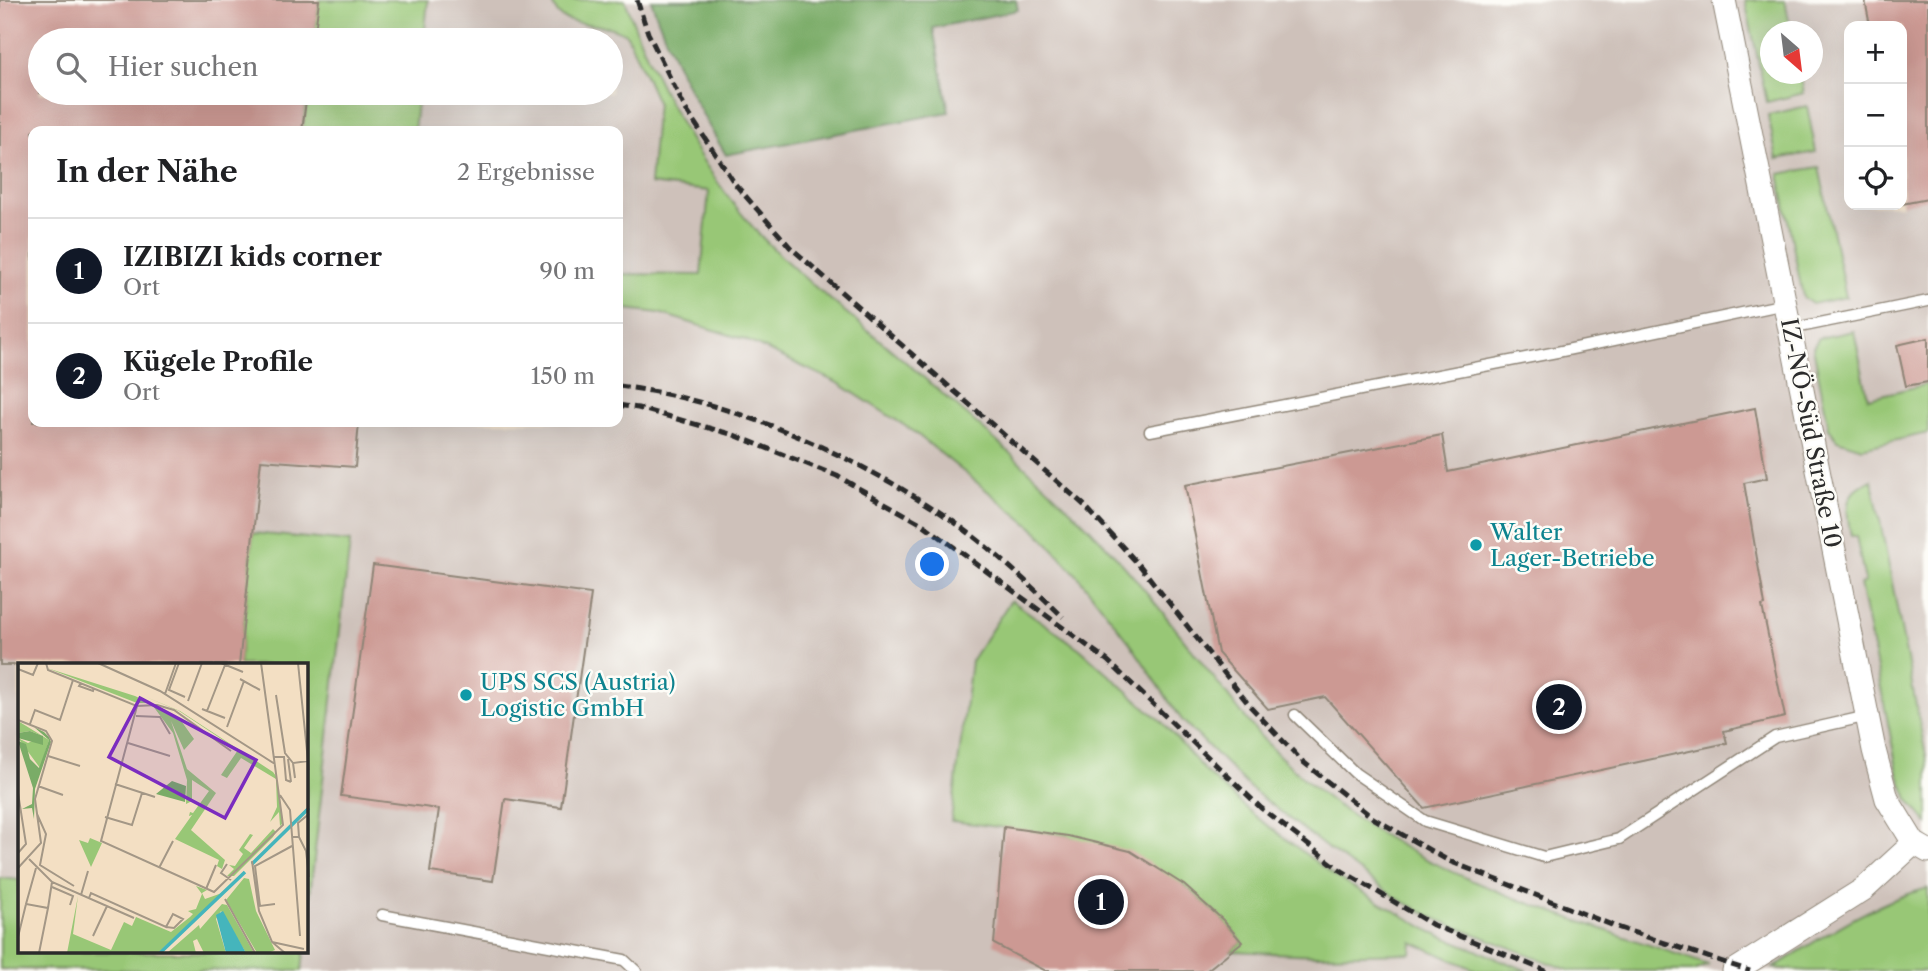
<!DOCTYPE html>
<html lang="de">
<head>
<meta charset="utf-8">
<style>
	:root { --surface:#fff; --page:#f6f6f6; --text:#202124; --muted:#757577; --line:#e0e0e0; --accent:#111827 }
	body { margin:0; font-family:"Libre Caslon Text",serif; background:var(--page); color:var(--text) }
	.controls { position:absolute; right:21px; top:21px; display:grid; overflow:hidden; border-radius:14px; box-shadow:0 7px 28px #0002 }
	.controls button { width:63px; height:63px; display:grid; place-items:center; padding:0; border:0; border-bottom:2px solid var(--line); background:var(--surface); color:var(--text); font:35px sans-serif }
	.compass { position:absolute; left:1760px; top:21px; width:63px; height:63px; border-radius:50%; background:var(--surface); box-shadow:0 7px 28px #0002; rotate:152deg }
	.you { position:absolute; left:933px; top:565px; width:24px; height:24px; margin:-18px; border:5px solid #fff; border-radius:50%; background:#1a73e8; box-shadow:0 0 0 10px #1a73e833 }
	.badge { display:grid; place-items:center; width:46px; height:46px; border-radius:50%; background:var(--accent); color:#fff; font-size:23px; font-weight:700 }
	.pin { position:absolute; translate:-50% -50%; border:4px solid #fff; box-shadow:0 2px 7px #0006 }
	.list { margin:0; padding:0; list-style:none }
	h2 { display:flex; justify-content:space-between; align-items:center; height:91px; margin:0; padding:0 28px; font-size:30px }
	h2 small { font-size:23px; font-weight:400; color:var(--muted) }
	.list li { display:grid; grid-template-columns:46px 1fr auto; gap:21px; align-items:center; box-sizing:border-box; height:105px; padding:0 28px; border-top:2px solid var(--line) }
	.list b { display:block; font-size:26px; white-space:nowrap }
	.list p { margin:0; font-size:23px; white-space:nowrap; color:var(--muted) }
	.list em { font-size:23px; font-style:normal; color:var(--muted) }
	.icon { flex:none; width:38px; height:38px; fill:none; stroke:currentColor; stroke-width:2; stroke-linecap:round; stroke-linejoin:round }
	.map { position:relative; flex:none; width:1928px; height:971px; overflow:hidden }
	.search { position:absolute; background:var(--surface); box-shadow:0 7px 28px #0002; left:28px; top:28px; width:595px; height:77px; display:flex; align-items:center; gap:18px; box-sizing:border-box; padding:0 24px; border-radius:38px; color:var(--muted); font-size:26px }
	.panel { position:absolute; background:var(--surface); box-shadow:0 7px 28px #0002; left:28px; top:126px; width:595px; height:301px; border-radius:14px }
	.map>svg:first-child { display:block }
</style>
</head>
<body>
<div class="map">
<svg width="1928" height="971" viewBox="0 0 1928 971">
	<rect width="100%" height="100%" fill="#fdfcf7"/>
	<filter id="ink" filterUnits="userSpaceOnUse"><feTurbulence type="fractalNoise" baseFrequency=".0143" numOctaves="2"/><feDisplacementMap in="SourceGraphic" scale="14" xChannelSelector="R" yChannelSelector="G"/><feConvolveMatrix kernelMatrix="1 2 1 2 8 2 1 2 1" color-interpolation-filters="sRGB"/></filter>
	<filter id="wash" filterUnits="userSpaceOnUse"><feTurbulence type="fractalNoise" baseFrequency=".00686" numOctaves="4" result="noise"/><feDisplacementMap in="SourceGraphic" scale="28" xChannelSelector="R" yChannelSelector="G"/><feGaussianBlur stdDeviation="1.57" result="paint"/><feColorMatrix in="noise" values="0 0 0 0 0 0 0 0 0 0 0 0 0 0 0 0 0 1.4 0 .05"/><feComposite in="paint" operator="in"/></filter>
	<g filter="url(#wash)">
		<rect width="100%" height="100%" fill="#f3dfc3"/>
		<path fill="#cec1ba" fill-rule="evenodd" d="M 0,0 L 1928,0 L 1928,971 L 0,971 ZM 1849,26 L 1902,26 L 1902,205 L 1849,205 ZM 1770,32 L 1812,32 L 1812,74 L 1770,74 ZM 40,40 L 611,40 L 611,93 L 40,93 ZM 33,131 L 618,131 L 618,422 L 33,422 ZM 19,665 L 306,665 L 306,952 L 19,952 Z"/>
		<path fill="#98c776" stroke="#627950" stroke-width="2" d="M 319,0 L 428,0 L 424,40 L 314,40 Z
			M 551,0 L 625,0 C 654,83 699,167 758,233 C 797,275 844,310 888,347 C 956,405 1025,464 1088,527 C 1136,575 1176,630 1218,683 C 1233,702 1248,723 1265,741 C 1295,773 1332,804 1369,827 C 1472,892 1594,925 1708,965 L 1694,971 L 1571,971 L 1436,919 L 1398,899 L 1327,848 L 1250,788 L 1182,720 L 1130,643 L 1076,574 L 1037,531 L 913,431 L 838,383 L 746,340 L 659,313 L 618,308 L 618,274 L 701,275 L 709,191 L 650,184 L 657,102 L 627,35 C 605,20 573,28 559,15 C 555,11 553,4 551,0 Z
			M 1745,0 L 1785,0 L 1791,31 L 1770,32 L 1770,74 L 1800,74 L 1804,93 L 1767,102 Z
			M 307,93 L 418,93 L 414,131 L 302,131 Z
			M 1807,106 L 1816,152 L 1777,159 L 1768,115 Z
			M 1819,167 L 1846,297 L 1812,304 L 1803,297 L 1779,174 Z
			M 1854,331 L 1868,398 L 1928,384 L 1928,433 L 1862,448 L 1837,440 L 1829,428 L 1813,347 L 1819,338 Z
			M 1872,480 L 1928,766 L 1928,824 L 1908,799 L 1898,773 L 1860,584 L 1865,582 L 1856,536 L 1851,536 C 1846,509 1842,492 1872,480 Z
			M 253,533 L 350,542 L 306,930 L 306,665 L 239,665 Z
			M 1011,600 L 1080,649 L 1162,722 L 1208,774 L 1254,815 L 1336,877 L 1432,932 L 1528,971 L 1478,971 L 1412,942 L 1411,953 L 1317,955 L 1230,951 L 1242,942 L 1223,920 L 1184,885 L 1068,836 L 951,821 L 971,661 Z
			M 0,878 L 19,880 L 19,952 L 304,952 L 302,971 L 0,969 Z
			M 1928,888 L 1928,971 L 1807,971 L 1773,968 C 1822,937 1871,903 1928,888 Z"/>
		<path fill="#7aac67" stroke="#526c49" stroke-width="2" d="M 651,0 L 1016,0 L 1018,10 L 933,28 L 949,112 L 726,155 C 696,106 670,55 651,0 Z"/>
		<g id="blocks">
			<path fill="#cc9993" d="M 0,0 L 319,0 L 314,40 L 40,40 L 40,93 L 307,93 L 302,131 L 33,131 L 33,422 L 359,422 L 355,467 L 261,460 L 239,665 L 0,665 Z
				M 1865,0 L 1928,0 L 1928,199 L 1902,204 L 1902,26 L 1870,26 Z
				M 1928,338 L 1928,382 L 1906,386 L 1897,345 Z
				M 1755,408 L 1767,478 L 1744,483 L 1765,605 L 1762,606 L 1785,717 L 1724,731 L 1727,743 L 1424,808 L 1325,697 L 1268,709 L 1218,653 L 1185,485 L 1442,435 L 1448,472 Z
				M 373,565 L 591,594 L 561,807 L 505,799 L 493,881 L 430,872 L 439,809 L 341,796 Z
				M 1004,827 L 1068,836 L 1130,851 L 1184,885 L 1223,920 L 1242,942 L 1206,971 L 1046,971 L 994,944 Z"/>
		</g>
	</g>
	<g filter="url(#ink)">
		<use href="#blocks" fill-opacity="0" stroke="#8f8577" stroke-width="2"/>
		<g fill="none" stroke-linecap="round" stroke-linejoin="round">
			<defs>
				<path id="lane" d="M 1790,329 L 1928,301
					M 1150,431 L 1562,351 L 1785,304
					M 1295,715 L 1355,773 L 1425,821 L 1544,857 L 1619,839 L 1775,737 L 1868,716
					M 382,915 L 624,960 L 636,971"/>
				<path id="street" d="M 1724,0 L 1874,750 L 1887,799 L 1914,843 L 1928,851
					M 1734,971 L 1864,889 L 1914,843"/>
			</defs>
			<use href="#lane" stroke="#8f8577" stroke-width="13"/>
			<use href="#street" stroke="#8f8577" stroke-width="25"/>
			<use href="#lane" stroke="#fff" stroke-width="10"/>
			<use href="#street" stroke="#fff" stroke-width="23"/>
			<path stroke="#2b2b2b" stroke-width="5" stroke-dasharray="10 5" stroke-linecap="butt" d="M 637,0 L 648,33 L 685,108 L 735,184 L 790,247 L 1084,505 L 1141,567 L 1250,706 L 1302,761 L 1373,818 L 1449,861 L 1617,927 L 1750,971
				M 618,386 C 726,399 841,449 933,508 C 981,538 1023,578 1063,617
				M 618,405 L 638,408 L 734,435 L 837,476 L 924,525 L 1108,661 L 1261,808 L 1339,869 L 1433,925 L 1546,971"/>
		</g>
	</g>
	<g fill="#0f9aa8" stroke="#fdfcf7" stroke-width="2.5">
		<circle cx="1476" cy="545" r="7"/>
		<circle cx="466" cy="695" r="7"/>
	</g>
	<g text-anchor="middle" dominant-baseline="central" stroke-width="5" stroke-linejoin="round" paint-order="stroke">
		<g font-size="23" fill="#2b2b2b" stroke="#fdfcf7">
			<text transform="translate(1811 433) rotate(79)">IZ-NÖ-Süd Straße 10</text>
		</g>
		<g font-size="23" fill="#0d838f" stroke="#fdfcf7" text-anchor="start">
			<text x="1490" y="532">Walter<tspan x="1490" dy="26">Lager-Betriebe</tspan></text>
			<text x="480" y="682">UPS SCS (Austria)<tspan x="480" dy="26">Logistic GmbH</tspan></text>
		</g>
	</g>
	<g transform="translate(18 663)">
		<rect width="290" height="290" fill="#f3dfc3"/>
		<path d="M 29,5 L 117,33 L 132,40 L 119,40 ZM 128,34 L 162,48 L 255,109 L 258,113 L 265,160 L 262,163 L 261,149 L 252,159 L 259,144 L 258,116 L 223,95 L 209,115 L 203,112 L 220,87 L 161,48 ZM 135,43 L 164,59 L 176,76 L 166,87 L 153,58 L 169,106 L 198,130 L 173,167 L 207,197 L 204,206 L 199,203 L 201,197 L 157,176 L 174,152 L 171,153 L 172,149 L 175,150 L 191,128 L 174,117 L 174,138 L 168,141 L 169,117 L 155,70 ZM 0,58 L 31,77 L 22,105 L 0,75 L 10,80 L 25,73 L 12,68 L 0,70 ZM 255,166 L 258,169 L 255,174 L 216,213 L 209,213 L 216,206 L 211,202 L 217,203 L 225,191 L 221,187 L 232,171 L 235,172 L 226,185 L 233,190 ZM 72,175 L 84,180 L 73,204 L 61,177 L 70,180 ZM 226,215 L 231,216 L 238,248 L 257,287 L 250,290 L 239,290 L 208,237 ZM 178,223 L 189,227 L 184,230 L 187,236 L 204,230 L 140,290 L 49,290 L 60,233 L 55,271 L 93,287 L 106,259 L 114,263 L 118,254 L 153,269 L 172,254 L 175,251 L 170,248 L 178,246 L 184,231 ZM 204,241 L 209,242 L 236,290 L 228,290 L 203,248 L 198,256 L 208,290 L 186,290 L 179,276 L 175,278 L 178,290 L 149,290 L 181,262 L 182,266 Z" fill="#98c776"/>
		<path d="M 16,64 L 26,69 L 31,74 L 33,79 L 17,126 L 16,156 L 14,145 L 4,146 L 14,141 L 15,125 L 0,78 L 8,81 L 12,96 L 21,105 L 31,77 ZM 12,68 L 25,73 L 25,82 L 0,75 L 0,70 ZM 154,118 L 168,123 L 167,139 L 138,131 Z" fill="#7aac67"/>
		<path d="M 205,248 L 228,290 L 208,290 L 198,252 Z" fill="#45b5bc"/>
		<path fill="none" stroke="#45b5bc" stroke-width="3.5" d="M 234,201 L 291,145M 142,290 L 227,209"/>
		<path fill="none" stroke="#a39786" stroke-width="2" d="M 28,0 L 30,7 L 119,43 L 83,178 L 196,229 L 265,162 L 243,0M 80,0 L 142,28 L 257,101M 161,0 L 151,27 L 167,34M 203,0 L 225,9M 280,0 L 290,98M 0,6 L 15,12 L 20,0M 222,16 L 242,27M 63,20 L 61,23 L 75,28 L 76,25M 147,31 L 158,0M 258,32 L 267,90 L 275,100M 170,38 L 184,0M 119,43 L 139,42 L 156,47 L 213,88M 184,46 L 207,55M 189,48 L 207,2M 118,53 L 142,54 L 152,71M 0,57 L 28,68 L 34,78 L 17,136 L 23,180 L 0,205M 12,61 L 17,47 L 42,57 L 55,17M 209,64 L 226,18M 110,80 L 152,93M 30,93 L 62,103M 256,94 L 266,94 L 268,117 L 273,119M 270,96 L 273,119M 277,115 L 275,100 L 290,98 L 291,107M 97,121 L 137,134M 20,123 L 45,132M 0,130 L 8,181 L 0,190M 262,132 L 272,147 L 282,273M 19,151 L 28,171 L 22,202 L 56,223M 87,154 L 114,162 L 124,130M 275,174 L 281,174 L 288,188 L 291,214M 281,174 L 280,160 L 291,151M 11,196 L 34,219 L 116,255M 234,198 L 241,248 L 254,279 L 267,290M 209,201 L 203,210 L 213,217M 18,205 L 8,241 L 30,245 L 34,219M 141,205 L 155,178M 34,224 L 55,233 L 52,242M 188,226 L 198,202M 63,232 L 70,208M 71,235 L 73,230 L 148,264 L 155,251 L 165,256 L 156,265 L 148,264M 207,236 L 237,290M 257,241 L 242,243 L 237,203 L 274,183M 75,273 L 89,243M 0,274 L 8,241M 254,279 L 286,286M 21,290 L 30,245"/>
		<path fill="#7b2cbf" fill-opacity="0.15" stroke="#7b2cbf" stroke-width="3.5" d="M 122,35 L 238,97 L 207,155 L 91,94 Z"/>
		<rect width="290" height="290" fill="none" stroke="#2b2b2b" stroke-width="3.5"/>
	</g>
</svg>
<div class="controls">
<button>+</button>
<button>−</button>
<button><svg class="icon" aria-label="locate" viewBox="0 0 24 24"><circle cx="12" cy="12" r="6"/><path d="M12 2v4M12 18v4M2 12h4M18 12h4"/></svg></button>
</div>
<svg class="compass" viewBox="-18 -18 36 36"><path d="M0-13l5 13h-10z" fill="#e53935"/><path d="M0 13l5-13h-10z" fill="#757577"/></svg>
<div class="you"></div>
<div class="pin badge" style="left:1101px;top:902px">1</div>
<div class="pin badge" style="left:1559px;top:707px">2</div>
<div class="search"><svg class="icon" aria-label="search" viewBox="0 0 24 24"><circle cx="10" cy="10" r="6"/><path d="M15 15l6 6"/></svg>Hier suchen</div>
<section class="panel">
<h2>In der Nähe<small>2 Ergebnisse</small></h2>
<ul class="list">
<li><span class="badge">1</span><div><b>IZIBIZI kids corner</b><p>Ort</p></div><em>90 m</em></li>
<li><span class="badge">2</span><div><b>Kügele Profile</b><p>Ort</p></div><em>150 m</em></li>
</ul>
</section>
</div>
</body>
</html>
